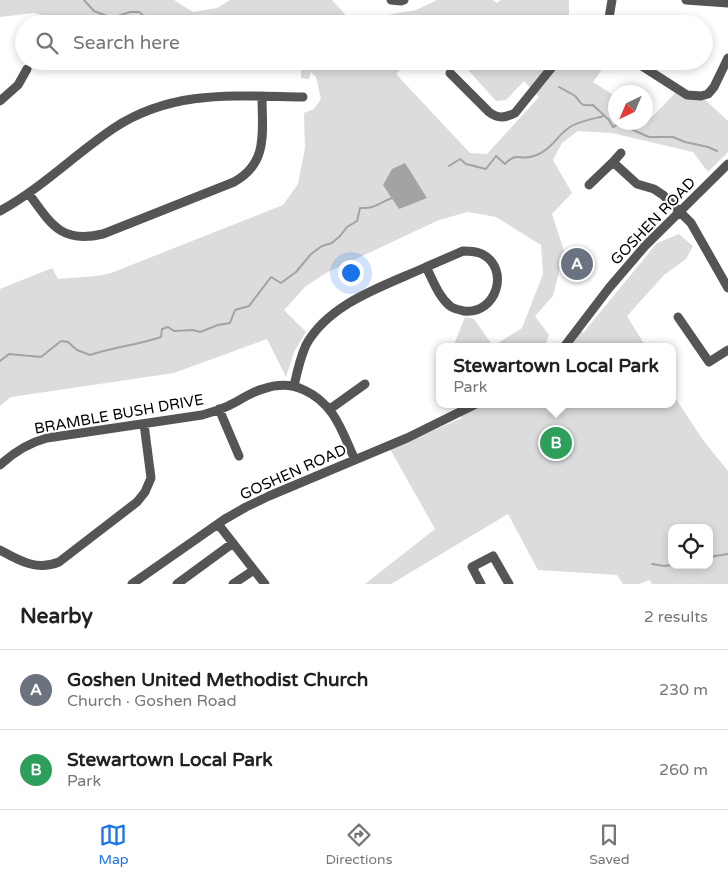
<!DOCTYPE html>
<html lang="en">
<head>
<meta charset="utf-8">
<style>
	:root { --surface:#fff; --page:#f6f6f6; --text:#222; --muted:#767676; --line:#e0e0e0; --accent:#1a73e8 }
	body { margin:0; font-family:"Varela Round",sans-serif; background:var(--page); color:var(--text) }
	.controls { position:absolute; right:15px; bottom:15px; display:grid; overflow:hidden; border-radius:10px; box-shadow:0 2px 8px #0003 }
	.controls button { width:45px; height:45px; display:grid; place-items:center; padding:0; border:0; border-bottom:1px solid var(--line); background:var(--surface); color:var(--text); font:25px sans-serif }
	.compass { position:absolute; left:608px; top:85px; width:45px; height:45px; border-radius:50%; background:var(--surface); box-shadow:0 2px 8px #0003; rotate:224deg }
	.you { position:absolute; left:350px; top:272px; width:18px; height:18px; margin:-12px; border:4px solid #fff; border-radius:50%; background:#1a73e8; box-shadow:0 0 0 8px #1a73e833 }
	.badge { display:grid; place-items:center; width:32px; height:32px; border-radius:50%; background:var(--accent); color:#fff; font-size:16px; font-weight:700 }
	.pin { position:absolute; translate:-50% -50%; border:2px solid #fff; box-shadow:0 1px 5px #0006 }
	.popup { position:absolute; left:436px; top:343px; width:240px; height:65px; box-sizing:border-box; display:grid; place-content:center; border-radius:10px; background:var(--surface); filter:drop-shadow(0 1px 4px #0005); font-size:16px; white-space:nowrap; color:var(--muted) }
	.popup b { font-size:19px; color:var(--text) }
	.popup::after { content:''; position:absolute; left:50%; top:100%; margin-left:-10px; border:10px solid transparent; border-top-color:var(--surface) }
	.list { margin:0; padding:0; list-style:none }
	h2 { display:flex; justify-content:space-between; align-items:center; height:65px; margin:0; padding:0 20px; font-size:21px }
	h2 small { font-size:16px; font-weight:400; color:var(--muted) }
	.list li { display:grid; grid-template-columns:32px 1fr auto; gap:15px; align-items:center; box-sizing:border-box; height:80px; padding:0 20px; border-top:1px solid var(--line) }
	.list b { display:block; font-size:19px; white-space:nowrap }
	.list p { margin:0; font-size:16px; white-space:nowrap; color:var(--muted) }
	.list em { font-size:16px; font-style:normal; color:var(--muted) }
	.icon { flex:none; width:28px; height:28px; fill:none; stroke:currentColor; stroke-width:2; stroke-linecap:round; stroke-linejoin:round }
	.map { position:relative; flex:none; width:728px; height:584px; overflow:hidden }
	.search { position:absolute; background:var(--surface); box-shadow:0 2px 8px #0003; left:15px; right:15px; top:15px; height:55px; display:flex; align-items:center; gap:12px; box-sizing:border-box; padding:0 18px; border-radius:28px; color:var(--muted); font-size:19px }
	.sheet { height:225px; background:var(--surface) }
	nav { display:flex; justify-content:space-around; align-items:center; box-sizing:border-box; height:70px; border-top:1px solid var(--line); background:var(--surface); font-size:14px; color:var(--muted) }
	nav a { display:grid; justify-items:center; gap:2px }
	nav .on { color:var(--accent) }
	.map>svg:first-child { display:block }
</style>
</head>
<body>
<div class="map">
<svg width="728" height="584" viewBox="0 0 728 584">
	<rect width="100%" height="100%" fill="#fff"/>
	<path fill="#dcdcdc" fill-rule="evenodd" d="M 0,0 L 174,0 L 193,12 L 217,8 L 230,0 L 332,0 L 351,21 L 416,10 L 437,0 L 493,0 L 497,3 L 501,0 L 569,0 L 569,24 L 72,24 L 34,13 L 0,17 Z
		M 301,61 L 409,61 L 396,74 L 470,153 L 487,154 L 539,97 L 524,81 L 506,100 L 496,101 L 460,61 L 608,61 L 593,82 L 615,96 L 616,122 L 646,122 L 646,115 L 651,118 L 679,89 L 701,96 L 728,121 L 728,152 L 708,172 L 693,152 L 612,133 L 578,131 L 562,143 L 553,160 L 572,193 L 552,214 L 564,251 L 553,296 L 535,316 L 549,335 L 545,347 L 453,347 L 465,317 L 474,319 L 493,346 L 522,328 L 543,274 L 541,245 L 496,217 L 468,212 L 439,220 L 326,273 L 306,286 L 284,310 L 306,332 L 294,352 L 286,377 L 267,339 L 174,373 L 11,397 L 0,406 L 0,289 L 52,268 L 58,279 L 97,276 L 111,273 L 283,205 L 298,184 L 305,148 L 304,113 L 314,109 L 321,99 L 316,77 L 311,72 L 309,79 L 301,78 Z
		M 679,234 L 693,246 L 686,259 L 664,275 L 627,316 L 646,347 L 564,347 L 580,330 L 583,333 L 657,243 Z
		M 672,393 L 703,440 L 728,471 L 728,584 L 652,584 L 650,580 L 639,584 L 623,584 L 617,575 L 538,570 L 508,514 L 391,584 L 365,584 L 435,529 L 390,449 L 462,418 L 460,414 L 479,404 L 672,404 ZM 672,528 L 709,528 L 709,565 L 672,565 Z"/>
	<path fill="#a3a3a3" d="M 405,163 L 427,198 L 399,209 L 383,185 L 392,169 Z"/>
	<g fill="none" stroke-linecap="round" stroke-linejoin="round">
		<path stroke="#a3a3a3" stroke-width="2" d="M 84,0 L 94,11 L 112,18 L 130,12 L 139,12 L 154,24
			M 290,20 L 307,24
			M 307,24 L 322,21 L 323,24
			M 338,24 L 342,20 L 348,24
			M 409,24 L 410,24
			M 434,24 L 437,18 L 442,24
			M 529,61 L 534,64
			M 559,87 C 564,90 571,93 575,96 C 583,104 578,106 593,105 L 609,120 L 613,127 L 619,124 L 649,137 L 673,137 L 685,142 L 708,147 L 717,151
			M 449,166 L 460,159 L 466,164 L 486,169 L 496,156 L 505,164 C 517,151 520,161 534,156 C 552,150 557,135 570,127 C 579,121 593,119 604,116
			M 0,361 L 9,354 L 41,357 L 61,341 L 68,342 L 77,350 L 90,355 C 113,347 138,345 161,337 L 162,329 L 168,327 L 174,331 L 193,330 L 200,332 L 218,325 L 230,323 L 235,310 L 249,306 L 271,277 L 281,283 L 296,272 L 311,254 L 322,246 L 332,243 L 340,236 L 347,227 L 357,221 L 360,208 C 376,209 378,203 392,198
			M 709,557 L 728,554
			M 652,564 L 664,566 L 672,565"/>
		<path stroke="#555" stroke-width="9" d="M 391,0 L 401,1 L 404,0
			M 686,0 L 728,3
			M 608,24 L 612,0
			M 634,61 L 687,95 L 701,96 L 708,94 L 714,87 L 728,58
			M 450,73 L 489,112 C 498,119 505,118 515,113 L 557,61
			M 0,101 L 18,85 L 27,69
			M 613,162 L 621,153
			M 589,185 L 613,162 L 637,184 L 654,189 L 663,195 L 691,223 L 728,288
			M 29,194 C 51,224 61,244 103,234 L 234,182 C 269,163 262,131 262,96
			M 0,211 C 42,188 75,154 114,128 C 173,89 236,96 303,97
			M 463,251 C 469,251 476,251 482,254 C 511,269 496,315 464,311 C 459,310 454,309 450,306 C 438,296 433,280 426,267 Z
			M 678,317 L 709,362 L 728,350
			M 564,347 L 609,288 L 645,246 L 728,164
			M 294,386 C 297,372 300,358 306,345 C 329,303 384,286 426,267
			M 219,409 L 239,456
			M 330,409 L 365,384
			M 0,465 C 14,452 28,443 47,438 L 202,415 C 211,412 220,410 228,406 C 240,401 250,392 263,389 C 277,384 291,384 304,390 C 335,404 342,432 355,460
			M 218,524 L 265,584
			M 0,550 C 20,561 37,571 59,562 L 137,502 L 145,492 L 151,478 L 144,424
			M 132,584 L 225,519 L 246,507 L 269,496 L 407,438 L 476,404
			M 177,584 L 233,543
			M 233,584 L 254,570
			M 481,584 L 472,567 L 493,556 L 509,584"/>
	</g>
	<g text-anchor="middle" dominant-baseline="central" stroke-width="4" stroke-linejoin="round" paint-order="stroke">
		<g font-size="15" fill="#000" stroke="#fff">
			<text transform="translate(653 221) rotate(-46)">GOSHEN ROAD</text>
			<text transform="translate(119 414) rotate(-10)">BRAMBLE BUSH DRIVE</text>
			<text transform="translate(293 472) rotate(-24)">GOSHEN ROAD</text>
		</g>
	</g>
</svg>
<div class="controls">
<button><svg class="icon" aria-label="locate" viewBox="0 0 24 24"><circle cx="12" cy="12" r="6"/><path d="M12 2v4M12 18v4M2 12h4M18 12h4"/></svg></button>
</div>
<svg class="compass" viewBox="-18 -18 36 36"><path d="M0-13l5 13h-10z" fill="#e53935"/><path d="M0 13l5-13h-10z" fill="#767676"/></svg>
<div class="you"></div>
<div class="pin badge" style="left:577px;top:264px;background:#6b7280">A</div>
<div class="pin badge" style="left:556px;top:443px;background:#2e9e5b">B</div>
<div class="popup"><b>Stewartown Local Park</b>Park</div>
<div class="search"><svg class="icon" aria-label="search" viewBox="0 0 24 24"><circle cx="10" cy="10" r="6"/><path d="M15 15l6 6"/></svg>Search here</div>
</div>
<section class="sheet">
<h2>Nearby<small>2 results</small></h2>
<ul class="list">
<li><span class="badge" style="background:#6b7280">A</span><div><b>Goshen United Methodist Church</b><p>Church · Goshen Road</p></div><em>230 m</em></li>
<li><span class="badge" style="background:#2e9e5b">B</span><div><b>Stewartown Local Park</b><p>Park</p></div><em>260 m</em></li>
</ul>
</section>
<nav>
<a class="on"><svg class="icon" aria-label="map" viewBox="0 0 24 24"><path d="M3 6l6-2 6 2 6-2v14l-6 2-6-2-6 2zM9 4v14M15 6v14"/></svg>Map</a>
<a><svg class="icon" aria-label="directions" viewBox="0 0 24 24"><path d="M12 3l9 9-9 9-9-9zM9 14v-3h6M13 9l2 2-2 2"/></svg>Directions</a>
<a><svg class="icon" aria-label="saved" viewBox="0 0 24 24"><path d="M7 4h10v16l-5-4-5 4z"/></svg>Saved</a>
</nav>
</body>
</html>
